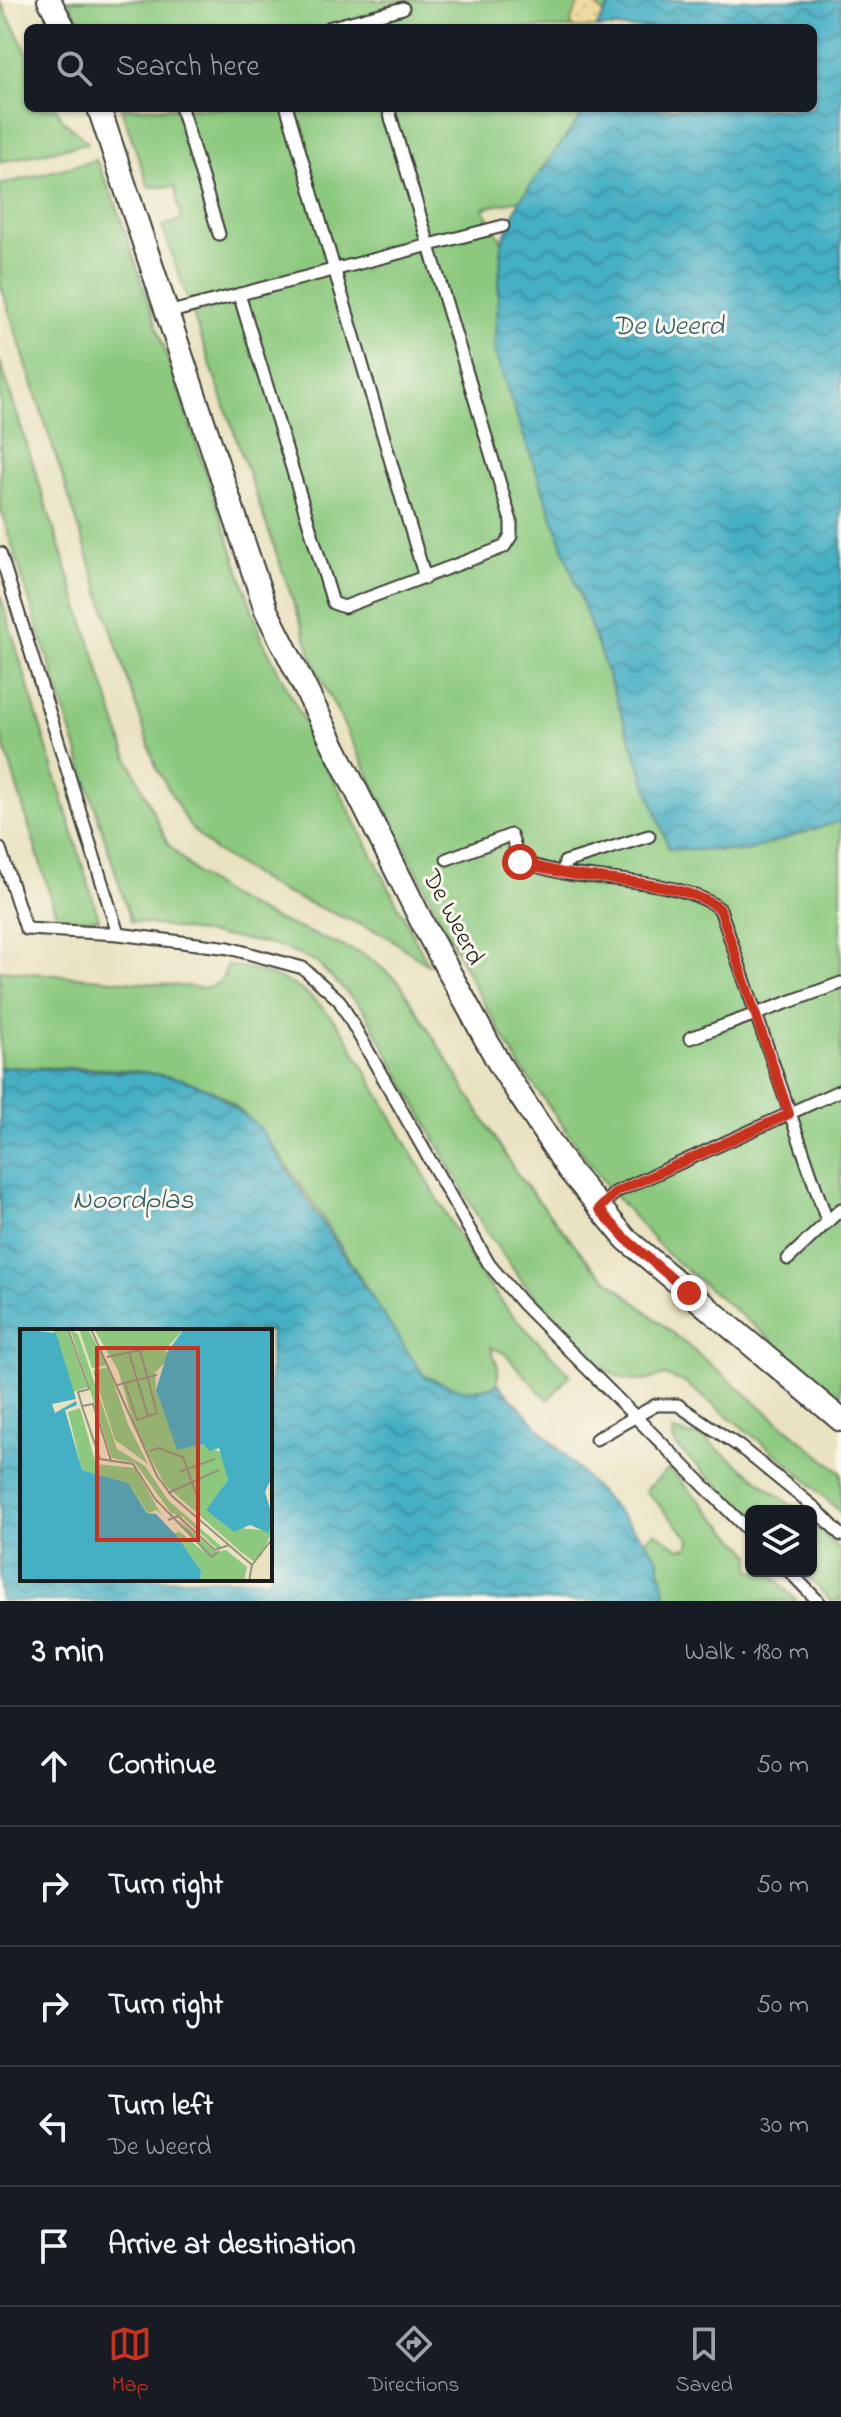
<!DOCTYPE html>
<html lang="en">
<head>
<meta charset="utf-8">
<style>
	:root { --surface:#171b24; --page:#242831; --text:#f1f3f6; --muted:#9ea1a6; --line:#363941; --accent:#c8321e }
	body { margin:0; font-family:"Indie Flower",sans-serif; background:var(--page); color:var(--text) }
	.controls { position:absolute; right:24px; bottom:24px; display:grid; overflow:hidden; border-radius:12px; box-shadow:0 2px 6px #0004 }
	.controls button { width:72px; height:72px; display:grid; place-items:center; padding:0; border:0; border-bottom:2px solid var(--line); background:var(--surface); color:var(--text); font:40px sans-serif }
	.stop { position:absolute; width:24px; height:24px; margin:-18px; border:6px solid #c8321e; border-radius:50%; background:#fff }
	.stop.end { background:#c8321e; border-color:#fff; box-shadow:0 2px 8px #0008 }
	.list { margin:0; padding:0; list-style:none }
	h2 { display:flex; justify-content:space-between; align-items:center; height:104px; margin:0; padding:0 32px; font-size:34px }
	h2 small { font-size:26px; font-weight:400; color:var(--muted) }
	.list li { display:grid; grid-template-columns:52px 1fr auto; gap:24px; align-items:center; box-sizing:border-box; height:120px; padding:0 32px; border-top:2px solid var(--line) }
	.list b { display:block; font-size:30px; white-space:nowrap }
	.list p { margin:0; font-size:26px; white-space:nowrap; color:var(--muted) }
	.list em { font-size:26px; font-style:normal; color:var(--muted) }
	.icon { flex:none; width:44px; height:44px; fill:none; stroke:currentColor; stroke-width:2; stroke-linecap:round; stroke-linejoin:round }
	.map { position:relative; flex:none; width:841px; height:1601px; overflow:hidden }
	.search { position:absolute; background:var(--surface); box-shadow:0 2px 6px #0004; left:24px; right:24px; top:24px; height:88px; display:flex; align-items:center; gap:20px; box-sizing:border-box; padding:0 28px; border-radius:12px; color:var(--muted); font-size:30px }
	.sheet { height:704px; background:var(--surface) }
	nav { display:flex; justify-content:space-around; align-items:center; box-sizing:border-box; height:112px; border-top:2px solid var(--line); background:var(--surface); font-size:22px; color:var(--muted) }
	nav a { display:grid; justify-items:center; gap:4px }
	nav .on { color:var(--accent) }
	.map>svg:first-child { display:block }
</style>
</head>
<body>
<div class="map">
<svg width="841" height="1601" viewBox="0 0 841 1601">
	<defs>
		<pattern id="sand-dots" width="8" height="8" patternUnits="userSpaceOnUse" patternTransform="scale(2)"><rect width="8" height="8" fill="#eeda9e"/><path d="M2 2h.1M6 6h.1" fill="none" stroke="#ccba88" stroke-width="1.8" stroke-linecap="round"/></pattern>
		<pattern id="water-waves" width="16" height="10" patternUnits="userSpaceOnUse" patternTransform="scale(2)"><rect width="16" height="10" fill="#45afc4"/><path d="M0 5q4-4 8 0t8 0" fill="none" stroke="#398e9e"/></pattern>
	</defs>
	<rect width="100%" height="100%" fill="#fbf7ec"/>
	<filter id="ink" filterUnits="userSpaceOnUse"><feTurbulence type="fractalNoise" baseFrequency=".0125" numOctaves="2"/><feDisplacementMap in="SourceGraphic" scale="16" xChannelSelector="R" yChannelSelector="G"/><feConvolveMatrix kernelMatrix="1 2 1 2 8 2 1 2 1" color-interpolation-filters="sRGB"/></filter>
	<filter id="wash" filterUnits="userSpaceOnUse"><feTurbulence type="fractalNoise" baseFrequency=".006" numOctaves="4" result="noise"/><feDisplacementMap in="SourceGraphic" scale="32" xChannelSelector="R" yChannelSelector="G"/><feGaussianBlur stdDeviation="1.8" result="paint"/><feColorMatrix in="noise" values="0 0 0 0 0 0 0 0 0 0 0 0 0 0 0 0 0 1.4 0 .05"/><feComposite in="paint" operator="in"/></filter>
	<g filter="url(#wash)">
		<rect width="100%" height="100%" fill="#e9e2c0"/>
		<path fill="#8cc97f" stroke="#54724e" stroke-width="2" d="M 68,0 L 612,0 L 604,14 L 594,3 L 571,19 L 572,28 L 83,28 Z
			M 0,1 L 28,54 L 28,108 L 56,108 L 62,119 L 88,143 L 0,162 Z
			M 121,108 L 587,108 L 520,200 L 483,208 L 502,241 L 494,351 L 669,849 L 746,851 L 841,821 L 841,1398 L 666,1253 L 608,1188 L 520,1066 L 473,984 L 319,675 L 162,226 L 181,220 L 175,187 L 149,187 Z
			M 96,160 L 115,202 L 263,641 L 429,966 L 385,935 L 278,890 L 215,851 L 190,827 L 156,767 L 0,283 L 0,185 Z
			M 0,361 L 125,751 L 168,844 L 196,873 L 227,895 L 266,915 L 367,956 L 400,983 L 519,1177 L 593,1267 L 841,1473 L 841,1513 L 788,1463 L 685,1383 L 665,1375 L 645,1381 L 622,1378 L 604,1369 L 522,1281 L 485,1230 L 364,1010 L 317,963 L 276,945 L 131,921 L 0,507 Z
			M 0,594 L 99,919 L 57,918 L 0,731 Z
			M 227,965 C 284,975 310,987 345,1034 L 480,1274 L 509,1311 L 570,1375 L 548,1400 L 504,1353 L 491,1347 L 498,1367 L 498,1384 C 472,1396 450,1387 425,1376 C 371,1310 281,1121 211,1090 C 147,1062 69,1069 0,1067 L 0,970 L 203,988 C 219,986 223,981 227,965 Z
			M 672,1431 L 703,1438 L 799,1511 L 751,1511 L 751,1517 L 675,1445 Z
			M 669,1469 L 751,1554 L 751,1571 L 768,1571 L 797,1601 L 667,1601 L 658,1558 L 645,1541 L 655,1532 L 679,1548 L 689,1547 L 690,1539 L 645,1490 Z
			M 811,1522 L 841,1551 L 841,1601 L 831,1601 L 802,1571 L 811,1571 Z"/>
		<path fill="url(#sand-dots)" stroke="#857b5d" stroke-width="2" d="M 579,3 L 594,3 L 604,14 L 596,28 L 573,28 L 571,20 Z"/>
		<path fill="url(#water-waves)" stroke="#306670" stroke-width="2" fill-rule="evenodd" d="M 612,0 L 841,0 L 841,821 L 746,851 L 669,849 L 494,351 L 502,241 L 520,200 L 587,108 L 813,108 L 813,28 L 596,28 Z
			M 0,1067 L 143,1072 L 182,1079 L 213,1091 L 259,1127 L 424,1376 C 449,1387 472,1396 498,1384 L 645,1541 L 658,1558 L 667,1601 L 0,1601 ZM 22,1331 L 270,1331 L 270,1579 L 22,1579 Z"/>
	</g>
	<g filter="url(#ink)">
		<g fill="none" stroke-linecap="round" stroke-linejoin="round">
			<defs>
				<path id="service" d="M 328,28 L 403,8
					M 181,108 L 219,234
					M 287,108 L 425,578
					M 239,294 L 333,603 L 344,607 L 504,547 L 511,536 L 511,521 L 388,108
					M 167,313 L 503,226
					M 0,553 L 118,934
					M 0,849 L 26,929 L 118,934 L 229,948 L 303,968 L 339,1000 L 489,1264 L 522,1303 L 751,1533
					M 447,859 L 511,835 L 520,862 C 536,866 552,871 569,874 C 612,880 686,882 720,909 L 827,1221
					M 563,873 L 565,862 L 649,836
					M 690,1038 L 841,983
					M 599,1208 L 616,1192 L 841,1090
					M 788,1259 L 841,1209
					M 596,1439 L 656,1405 L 678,1405 L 740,1447 L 816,1509 L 841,1535
					M 789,1571 L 818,1601"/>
				<path id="minor" d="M 49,0 L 64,28
					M 99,108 L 266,610 L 425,928 L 500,1065 L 568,1169 L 626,1239 L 841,1420"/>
			</defs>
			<use href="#service" stroke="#3b3a35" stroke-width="15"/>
			<use href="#minor" stroke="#3b3a35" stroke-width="26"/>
			<use href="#service" stroke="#fff" stroke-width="11"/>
			<use href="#minor" stroke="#fff" stroke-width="22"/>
		</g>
	</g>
	<g fill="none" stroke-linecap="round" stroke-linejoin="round" filter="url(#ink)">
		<path stroke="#c8321e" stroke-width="10" d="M 520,862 C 536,866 552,871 569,874 C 612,881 685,882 720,909 L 789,1114 L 616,1192 L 599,1209 L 626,1239 L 689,1293"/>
	</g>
	<g text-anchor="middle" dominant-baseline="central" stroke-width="6" stroke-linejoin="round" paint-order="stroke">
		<g font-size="26" fill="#1c1c1c" stroke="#fbf7ec">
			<text transform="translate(452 918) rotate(62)">De Weerd</text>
		</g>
		<g font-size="28" font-style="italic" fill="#2e5e68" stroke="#fbf7ec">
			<text x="668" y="327">De Weerd</text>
			<text x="133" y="1201">Noordplas</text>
		</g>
	</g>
	<g transform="translate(20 1329)">
		<rect width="252" height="252" fill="#e9e2c0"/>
		<path d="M 33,0 L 47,0 L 67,58 L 53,63 ZM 50,0 L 58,5 L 97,120 L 125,137 L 148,171 L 203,219 L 196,219 L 163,188 L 151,184 L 115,134 L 92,129 ZM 59,0 L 68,0 L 87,36 L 72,39 ZM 74,0 L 164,0 L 145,21 L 151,27 L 135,44 L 136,61 L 157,120 L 184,115 L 202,124 L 208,151 L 187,182 L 218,199 L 252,202 L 241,227 L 233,232 L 220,222 L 145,156 L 115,100 L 98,41 ZM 88,38 L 108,95 L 128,135 L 95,111 L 73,42 ZM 60,79 L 76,135 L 115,139 L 142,187 L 137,181 L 128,184 L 108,154 L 62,141 L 48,83 ZM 159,191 L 196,223 L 206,221 L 227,238 L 224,252 L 180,252 L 181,242 L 157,211 L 154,204 L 159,203 L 154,198 L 184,223 Z" fill="#8cc97f"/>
		<path d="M 0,0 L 36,4 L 56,70 L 32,75 L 35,84 L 56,72 L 57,76 L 45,81 L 62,141 L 108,154 L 127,184 L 136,185 L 156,206 L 181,242 L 180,252 L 0,252 ZM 164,0 L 252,0 L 252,148 L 245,163 L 252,186 L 249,204 L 230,196 L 214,203 L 186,181 L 208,151 L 199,119 L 189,122 L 184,115 L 157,121 L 136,61 L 148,22 Z" fill="#45afc4"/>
		<path fill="none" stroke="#97937e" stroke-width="2" d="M 48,0 L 69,60 L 58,63 L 62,77M 71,0 L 137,147 L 152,167 L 232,236 L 229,252M 109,23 L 128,88M 87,28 L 125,20M 105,54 L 117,91 L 137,84 L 120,21M 97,56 L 137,46M 130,122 L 138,119 L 163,128 L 176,165M 91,131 L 73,75 L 62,77 L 80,130 L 113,135 L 135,170 L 192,228 L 199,222M 159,143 L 195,130M 148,164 L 199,141M 148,191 L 158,187 L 195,221 L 209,216M 232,236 L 252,210"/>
		<path fill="#c8321e" fill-opacity="0.15" stroke="#c8321e" stroke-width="4" d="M 77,19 L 178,19 L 178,211 L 77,211 Z"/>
		<rect width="252" height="252" fill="none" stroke="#1c1c1c" stroke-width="4"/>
	</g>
</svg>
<div class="controls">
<button><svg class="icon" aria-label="layers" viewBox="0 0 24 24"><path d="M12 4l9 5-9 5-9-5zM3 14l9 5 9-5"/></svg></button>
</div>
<div class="stop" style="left:520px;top:862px"></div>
<div class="stop end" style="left:689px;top:1293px"></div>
<div class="search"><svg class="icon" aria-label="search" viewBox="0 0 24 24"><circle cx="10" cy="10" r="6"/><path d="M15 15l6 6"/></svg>Search here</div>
</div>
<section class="sheet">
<h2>3 min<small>Walk · 180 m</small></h2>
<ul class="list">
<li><svg class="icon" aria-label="ahead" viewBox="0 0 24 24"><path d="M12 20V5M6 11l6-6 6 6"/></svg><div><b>Continue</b></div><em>50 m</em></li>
<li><svg class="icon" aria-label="right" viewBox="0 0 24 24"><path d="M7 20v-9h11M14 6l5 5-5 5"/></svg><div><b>Turn right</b></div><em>50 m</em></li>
<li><svg class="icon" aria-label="right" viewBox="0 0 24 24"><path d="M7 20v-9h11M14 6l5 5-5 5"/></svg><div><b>Turn right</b></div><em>50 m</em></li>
<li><svg class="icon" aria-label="left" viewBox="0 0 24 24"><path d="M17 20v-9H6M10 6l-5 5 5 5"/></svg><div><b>Turn left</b><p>De Weerd</p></div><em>30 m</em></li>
<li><svg class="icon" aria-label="arrive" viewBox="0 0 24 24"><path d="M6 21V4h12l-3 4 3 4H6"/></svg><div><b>Arrive at destination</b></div></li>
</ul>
</section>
<nav>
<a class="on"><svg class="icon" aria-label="map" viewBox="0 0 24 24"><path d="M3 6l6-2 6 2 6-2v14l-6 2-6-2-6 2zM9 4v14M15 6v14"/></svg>Map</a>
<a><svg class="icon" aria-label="directions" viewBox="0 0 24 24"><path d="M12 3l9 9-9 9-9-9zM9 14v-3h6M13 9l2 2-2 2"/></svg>Directions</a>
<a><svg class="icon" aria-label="saved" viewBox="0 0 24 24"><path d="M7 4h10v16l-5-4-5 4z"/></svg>Saved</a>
</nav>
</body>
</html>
